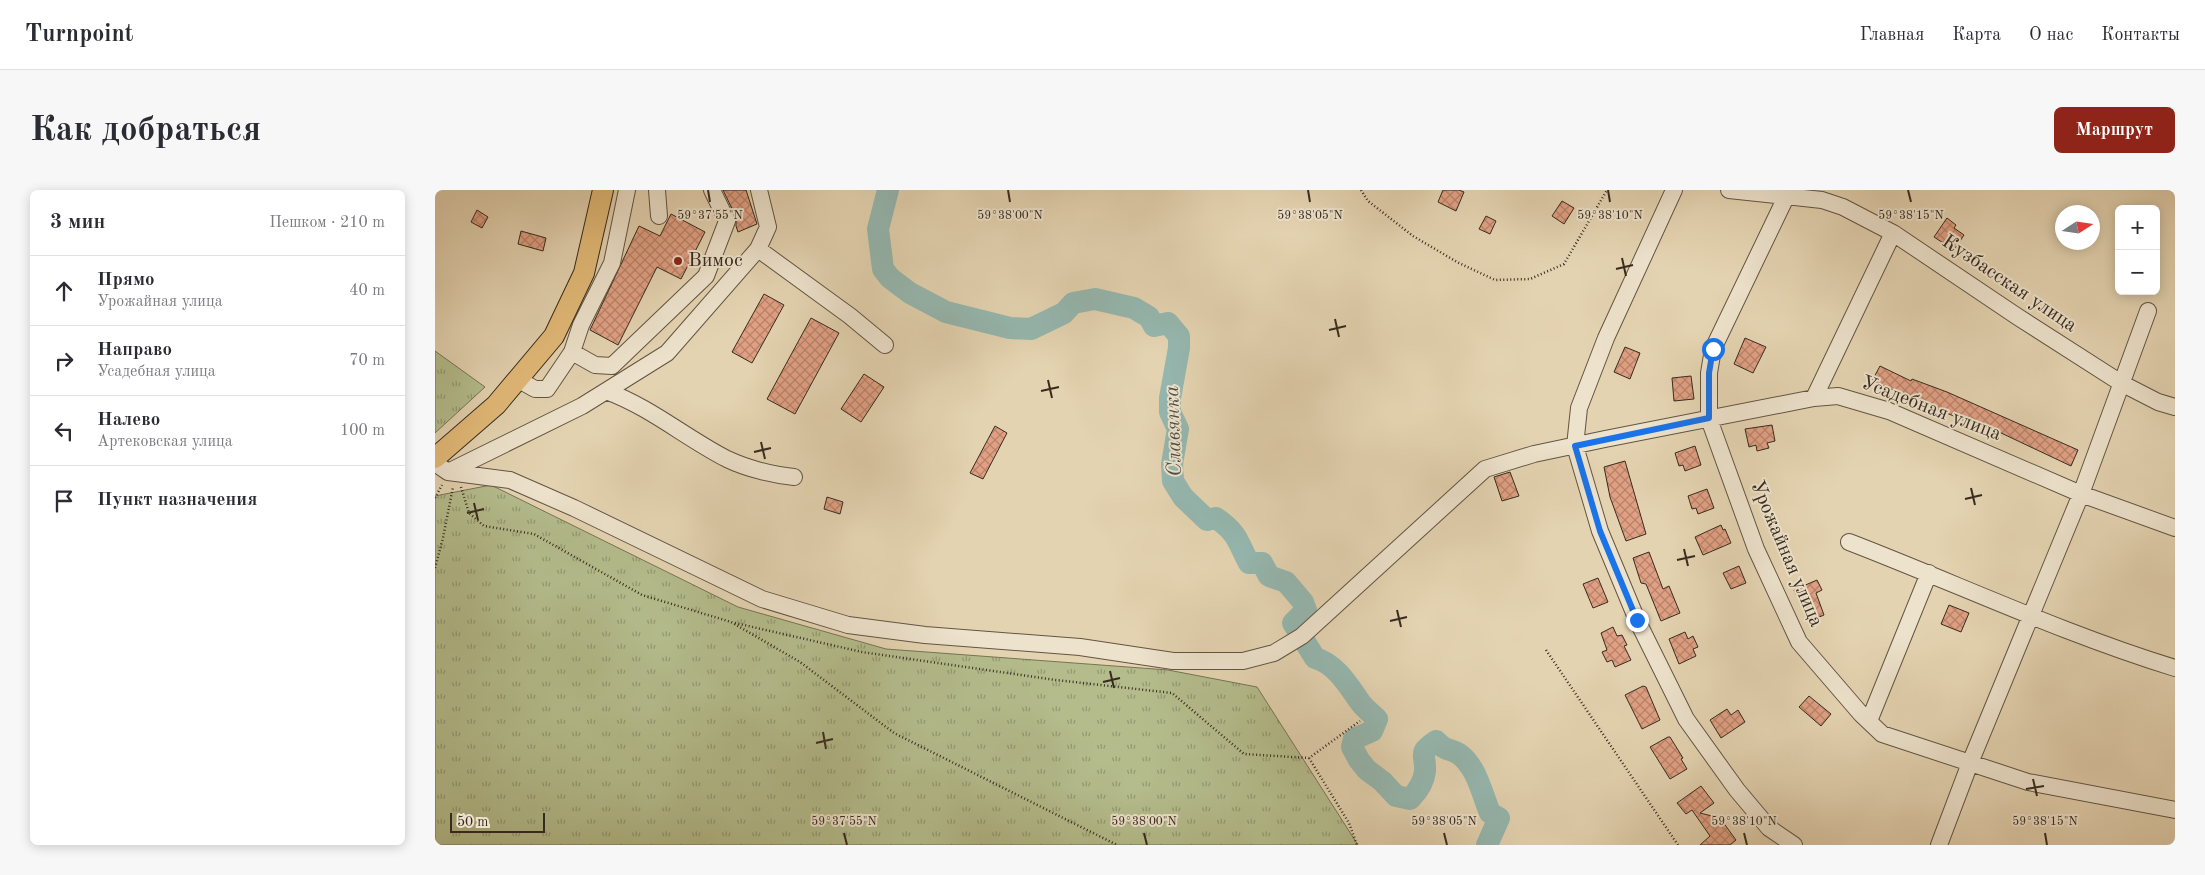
<!DOCTYPE html>
<html lang="ru">
<head>
<meta charset="utf-8">
<style>
	:root { --surface:#fff; --page:#f7f7f7; --text:#2b2b33; --muted:#7c7c81; --line:#e1e1e2; --accent:#8f2418 }
	body { margin:0; font-family:"Old Standard TT",serif; background:var(--page); color:var(--text) }
	.controls { position:absolute; right:15px; top:15px; display:grid; overflow:hidden; border-radius:8px; box-shadow:0 2px 12px #0003 }
	.controls button { width:45px; height:45px; display:grid; place-items:center; padding:0; border:0; border-bottom:1px solid var(--line); background:var(--surface); color:var(--text); font:25px sans-serif }
	.compass { position:absolute; left:1620px; top:15px; width:45px; height:45px; border-radius:50%; background:var(--surface); box-shadow:0 2px 12px #0003; rotate:78deg }
	.scale { position:absolute; left:15px; bottom:12px; width:95px; box-sizing:border-box; padding-left:5px; border:2px solid #372b1e; border-top:0; font-size:14px; line-height:18px; white-space:nowrap; color:#372b1e; -webkit-text-stroke:4px #ede2cc; paint-order:stroke }
	.stop { position:absolute; width:15px; height:15px; margin:-11px; border:4px solid #1a73e8; border-radius:50%; background:#fff }
	.stop.end { background:#1a73e8; border-color:#fff; box-shadow:0 1px 5px #0008 }
	.list { margin:0; padding:0; list-style:none }
	h2 { display:flex; justify-content:space-between; align-items:center; height:65px; margin:0; padding:0 20px; font-size:21px }
	h2 small { font-size:16px; font-weight:400; color:var(--muted) }
	.list li { display:grid; grid-template-columns:32px 1fr auto; gap:15px; align-items:center; box-sizing:border-box; height:70px; padding:0 20px; border-top:1px solid var(--line) }
	.list b { display:block; font-size:19px; white-space:nowrap }
	.list p { margin:0; font-size:16px; white-space:nowrap; color:var(--muted) }
	.list em { font-size:16px; font-style:normal; color:var(--muted) }
	.icon { flex:none; width:28px; height:28px; fill:none; stroke:currentColor; stroke-width:2; stroke-linecap:round; stroke-linejoin:round }
	.map { position:relative; flex:none; width:1740px; height:655px; overflow:hidden; border-radius:8px }
	header { display:flex; align-items:center; gap:30px; box-sizing:border-box; height:70px; padding:0 25px; background:var(--surface); border-bottom:1px solid var(--line) }
	header strong { font-size:24px }
	nav { display:flex; gap:28px; margin-inline-start:auto; font-size:18px }
	.intro { display:flex; align-items:center; justify-content:space-between; box-sizing:border-box; height:120px; padding:0 30px }
	h1 { margin:0; font-size:35px }
	.button { padding:12px 22px; border-radius:8px; background:var(--accent); color:#fff; font-size:18px; font-weight:700 }
	main { display:flex; gap:30px; padding:0 30px }
	aside { flex:1; background:var(--surface); border-radius:8px; box-shadow:0 2px 12px #0003 }
	.map>svg:first-child { display:block }
</style>
</head>
<body>
<header>
<strong>Turnpoint</strong>
<nav><a>Главная</a><a>Карта</a><a>О нас</a><a>Контакты</a></nav>
</header>
<div class="intro"><h1>Как добраться</h1><a class="button">Маршрут</a></div>
<main>
<aside>
<h2>3 мин<small>Пешком · 210 m</small></h2>
<ul class="list">
<li><svg class="icon" aria-label="ahead" viewBox="0 0 24 24"><path d="M12 20V5M6 11l6-6 6 6"/></svg><div><b>Прямо</b><p>Урожайная улица</p></div><em>40 m</em></li>
<li><svg class="icon" aria-label="right" viewBox="0 0 24 24"><path d="M7 20v-9h11M14 6l5 5-5 5"/></svg><div><b>Направо</b><p>Усадебная улица</p></div><em>70 m</em></li>
<li><svg class="icon" aria-label="left" viewBox="0 0 24 24"><path d="M17 20v-9H6M10 6l-5 5 5 5"/></svg><div><b>Налево</b><p>Артековская улица</p></div><em>100 m</em></li>
<li><svg class="icon" aria-label="arrive" viewBox="0 0 24 24"><path d="M6 21V4h12l-3 4 3 4H6"/></svg><div><b>Пункт назначения</b></div></li>
</ul>
</aside>
<div class="map">
<svg width="1740" height="655" viewBox="0 0 1740 655">
	<defs>
		<pattern id="grass-tufts" width="24" height="20" patternUnits="userSpaceOnUse" patternTransform="scale(1.25)"><rect width="24" height="20" fill="#b4bc8c"/><path d="M3 7l-1-3M5 7V3M7 7l1-3M15 17l-1-3M17 17v-4M19 17l1-3" fill="none" stroke="#939972"/></pattern>
		<pattern id="building-cross-hatch" width="8" height="8" patternUnits="userSpaceOnUse" patternTransform="scale(1.25)"><rect width="8" height="8" fill="#e1a083"/><path d="M0 0l8 8M0 8l8-8" fill="none" stroke="#b7836b"/></pattern>
	</defs>
	<rect width="100%" height="100%" fill="#e4d3b1"/>
	<filter id="stains"><feTurbulence type="fractalNoise" baseFrequency=".004" numOctaves="4"/><feColorMatrix values="0 0 0 0 .2 0 0 0 0 .09 0 0 0 0 .02 0 0 0 .5 -.17"/></filter>
	<radialGradient id="worn" r=".72"><stop offset=".6" stop-color="#630" stop-opacity="0"/><stop offset="1" stop-color="#630" stop-opacity=".3"/></radialGradient>
	<path fill="url(#grass-tufts)" stroke="#767455" d="M 0,161 L 50,197 L 0,243 Z
		M 56,295 L 303,417 L 451,459 L 733,480 L 822,497 L 923,655 L 0,655 L 0,306 Z"/>
	<g fill="none" stroke-linecap="round" stroke-linejoin="round">
		<path stroke="#95b7af" stroke-width="22" d="M 453,0 L 443,39 L 448,79 L 455,88 L 475,103 L 511,122 L 575,138 L 596,139 L 629,123 L 638,113 L 660,109 L 699,118 L 714,127 L 719,136 L 733,133 L 744,146 L 744,158 L 735,208 L 735,222 L 743,239 L 737,274 L 738,291 L 748,307 L 772,330 L 781,328 C 804,344 802,351 814,373 L 827,373 L 834,386 L 851,392 L 868,412 L 871,420 L 858,433 L 880,468 C 901,474 913,495 925,512 C 929,518 936,523 942,529 L 937,541 L 919,549 L 917,557 L 924,570 L 932,580 L 947,591 L 961,606 L 975,609 C 982,602 989,592 990,581 C 991,563 982,564 1001,551 C 1011,562 1015,558 1024,564 C 1042,577 1047,604 1055,623 L 1064,628 L 1052,655"/>
	</g>
	<path fill="url(#building-cross-hatch)" stroke="#372b1e" d="M 288,0 L 311,0 L 322,34 L 303,42 L 301,36 L 301,27 Z
		M 1008,0 L 1024,0 L 1029,2 L 1021,21 L 1003,12 Z
		M 1127,11 L 1139,18 L 1129,34 L 1117,26 Z
		M 42,20 L 53,27 L 47,38 L 36,32 Z
		M 236,24 L 270,42 L 246,89 L 222,77 L 183,155 L 155,140 L 204,36 L 225,46 Z
		M 1051,26 L 1061,31 L 1055,44 L 1044,39 Z
		M 1512,28 L 1521,35 L 1519,38 L 1529,45 L 1519,60 L 1499,47 Z
		M 86,41 L 111,48 L 108,61 L 83,54 Z
		M 329,104 L 349,115 L 317,173 L 297,162 Z
		M 376,128 L 404,143 L 360,224 L 332,209 Z
		M 1310,148 L 1331,157 L 1318,183 L 1299,174 Z
		M 1190,157 L 1205,163 L 1195,189 L 1179,182 Z
		M 1445,176 L 1476,191 L 1477,189 L 1512,202 L 1643,260 L 1636,276 L 1564,242 L 1529,227 L 1528,230 L 1437,191 Z
		M 429,184 L 449,197 L 426,232 L 406,219 Z
		M 1256,186 L 1259,209 L 1239,211 L 1237,188 Z
		M 1337,235 L 1340,251 L 1332,253 L 1334,258 L 1322,261 L 1321,255 L 1314,257 L 1310,239 Z
		M 560,236 L 572,243 L 548,289 L 535,283 Z
		M 1260,256 L 1266,275 L 1250,281 L 1248,275 L 1244,276 L 1240,263 Z
		M 1190,271 L 1211,344 L 1191,351 L 1175,307 L 1169,277 Z
		M 1075,282 L 1084,306 L 1067,311 L 1059,287 Z
		M 1272,299 L 1279,318 L 1263,324 L 1261,318 L 1257,319 L 1253,306 Z
		M 392,307 L 408,312 L 405,324 L 389,319 Z
		M 1286,335 L 1288,340 L 1290,339 L 1296,353 L 1268,365 L 1260,347 Z
		M 1214,362 L 1228,399 L 1234,396 L 1245,423 L 1226,431 L 1211,394 L 1206,393 L 1198,368 Z
		M 1304,376 L 1311,393 L 1296,399 L 1288,383 Z
		M 1163,388 L 1173,412 L 1158,418 L 1148,394 Z
		M 1382,390 L 1387,400 L 1381,403 L 1389,425 L 1375,431 L 1359,400 Z
		M 1514,415 L 1534,423 L 1526,442 L 1506,434 Z
		M 1178,437 L 1182,446 L 1187,445 L 1192,455 L 1189,456 L 1196,470 L 1180,477 L 1177,470 L 1172,472 L 1167,462 L 1172,460 L 1166,443 Z
		M 1250,442 L 1253,449 L 1258,446 L 1263,457 L 1258,459 L 1261,466 L 1244,474 L 1234,449 Z
		M 1208,496 L 1211,497 L 1225,530 L 1207,539 L 1190,505 Z
		M 1374,506 L 1396,524 L 1386,536 L 1364,517 Z
		M 1292,519 L 1296,525 L 1303,520 L 1310,532 L 1286,548 L 1275,530 Z
		M 1233,547 L 1235,547 L 1248,568 L 1246,569 L 1252,579 L 1235,589 L 1215,557 Z
		M 1266,596 L 1279,613 L 1265,623 L 1285,628 L 1301,650 L 1295,655 L 1265,655 L 1275,646 L 1257,620 L 1251,624 L 1242,613 Z"/>
	<g fill="none" stroke-linecap="round" stroke-linejoin="round">
		<defs>
			<path id="minor" d="M 222,0 L 224,26
				M 1239,0 L 1171,148 L 1144,218 L 1140,256 L 1165,341 L 1202,430 L 1251,529 L 1302,600 L 1334,638 L 1359,655
				M 1294,0 L 1387,10 L 1408,17 L 1458,43 L 1583,127 L 1686,193 L 1723,212 L 1740,217
				M 1351,7 L 1278,159 L 1274,183 L 1274,229 L 1321,359 L 1364,452 L 1426,524 L 1447,544 L 1593,592 L 1740,620
				M 323,59 L 415,126 L 450,155
				M 137,162 L 160,175 L 177,176 L 271,86 L 292,31 L 277,0
				M 84,190 L 100,199 L 112,199 L 137,162 L 146,135 L 177,73 L 192,0
				M 171,201 C 215,217 251,248 292,269 C 311,278 337,285 359,287
				M 1379,208 L 1458,43
				M 0,273 L 13,282 L 75,290 L 139,318 L 327,409 L 413,435 L 490,445 L 645,457 L 738,471 L 808,471 L 839,463 L 867,446 L 1050,279 L 1099,264 L 1170,249 L 1379,208 L 1403,206 L 1454,221 L 1646,304 L 1740,338
				M 13,282 L 147,216 L 232,163 L 323,59 L 333,37 L 324,0
				M 1414,352 C 1523,394 1629,444 1740,478
				M 1434,531 L 1494,383
				M 1504,655 L 1535,573 L 1646,304 L 1713,121"/>
			<path id="major" d="M 0,268 L 61,215 L 119,146 L 149,83 L 168,0"/>
		</defs>
		<use href="#minor" stroke="#625543" stroke-width="18"/>
		<use href="#major" stroke="#372b1e" stroke-width="22"/>
		<path stroke="#372b1e" stroke-width="2.5" stroke-dasharray="1 2.5" stroke-linecap="butt" d="M 926,0 L 933,11 L 978,46 L 1022,72 L 1060,90 L 1095,89 L 1129,74 L 1172,0
			M 26,297 L 34,323 L 49,336 L 99,344 L 207,405 L 296,432 L 365,472 L 459,543 L 682,655
			M 0,308 L 7,295
			M 0,378 L 8,348 L 18,297
			M 300,433 L 427,462 L 621,490 L 737,503 L 809,564 L 874,568 L 925,531
			M 1111,460 L 1243,655
			M 874,568 L 914,633 L 922,655"/>
		<use href="#minor" stroke="#ede2cc" stroke-width="16"/>
		<use href="#major" stroke="#e2ba78" stroke-width="20"/>
	</g>
	<g fill="none" stroke-linecap="round" stroke-linejoin="round">
		<path stroke="#1a73e8" stroke-width="6" d="M 1202,430 L 1165,341 L 1140,256 L 1274,228 L 1274,183 L 1278,159"/>
	</g>
	<path fill="none" stroke="#372b1e" stroke-width="2" d="M 273,0 L 275,12M 573,0 L 575,12M 873,0 L 875,12M 1173,0 L 1175,12M 1473,0 L 1476,12M 1187,68 L 1191,86M 1181,79 L 1198,75M 900,129 L 904,147M 894,140 L 911,136M 613,190 L 617,208M 606,201 L 624,197M 326,252 L 330,269M 319,262 L 336,258M 1536,298 L 1540,315M 1530,309 L 1547,305M 39,313 L 43,330M 32,323 L 49,319M 1249,359 L 1253,376M 1242,370 L 1260,366M 962,420 L 966,437M 955,431 L 972,427M 675,481 L 679,498M 668,492 L 685,488M 388,542 L 391,559M 381,553 L 398,549M 1598,589 L 1602,606M 1591,599 L 1609,596M 409,643 L 412,655M 709,643 L 712,655M 1009,643 L 1012,655M 1309,643 L 1312,655M 1610,643 L 1612,655"/>
	<circle fill="#8f2418" stroke="#ede2cc" stroke-width="2" cx="243" cy="71" r="5"/>
	<g text-anchor="middle" dominant-baseline="central" stroke-width="4" stroke-linejoin="round" paint-order="stroke">
		<g font-size="20" fill="#372b1e" stroke="#ede2cc" text-anchor="start">
			<text x="253" y="71">Вимос</text>
		</g>
		<g font-size="20" fill="#372b1e" stroke="#ede2cc">
			<text transform="translate(1574 94) rotate(34)">Кузбасская улица</text>
			<text transform="translate(1496 219) rotate(21)">Усадебная улица</text>
			<text transform="translate(1351 364) rotate(67)">Урожайная улица</text>
		</g>
		<g font-size="21" font-style="italic" fill="#4e4e42" stroke="#ede2cc">
			<text transform="translate(739 241) rotate(-92)">Славянка</text>
		</g>
	</g>
	<g font-size="12" text-anchor="middle" fill="#372b1e" stroke="#ede2cc" stroke-width="4" stroke-linejoin="round" paint-order="stroke">
		<text x="275" y="29">59°37'55"N</text>
		<text x="575" y="29">59°38'00"N</text>
		<text x="875" y="29">59°38'05"N</text>
		<text x="1175" y="29">59°38'10"N</text>
		<text x="1476" y="29">59°38'15"N</text>
		<text x="409" y="635">59°37'55"N</text>
		<text x="709" y="635">59°38'00"N</text>
		<text x="1009" y="635">59°38'05"N</text>
		<text x="1309" y="635">59°38'10"N</text>
		<text x="1610" y="635">59°38'15"N</text>
	</g>
	<rect width="100%" height="100%" filter="url(#stains)"/>
	<rect width="100%" height="100%" fill="url(#worn)"/>
</svg>
<div class="controls">
<button>+</button>
<button>−</button>
</div>
<svg class="compass" viewBox="-18 -18 36 36"><path d="M0-13l5 13h-10z" fill="#e53935"/><path d="M0 13l5-13h-10z" fill="#7c7c81"/></svg>
<div class="scale">50 m</div>
<div class="stop" style="left:1278px;top:159px"></div>
<div class="stop end" style="left:1202px;top:430px"></div>
</div>
</main>
</body>
</html>
